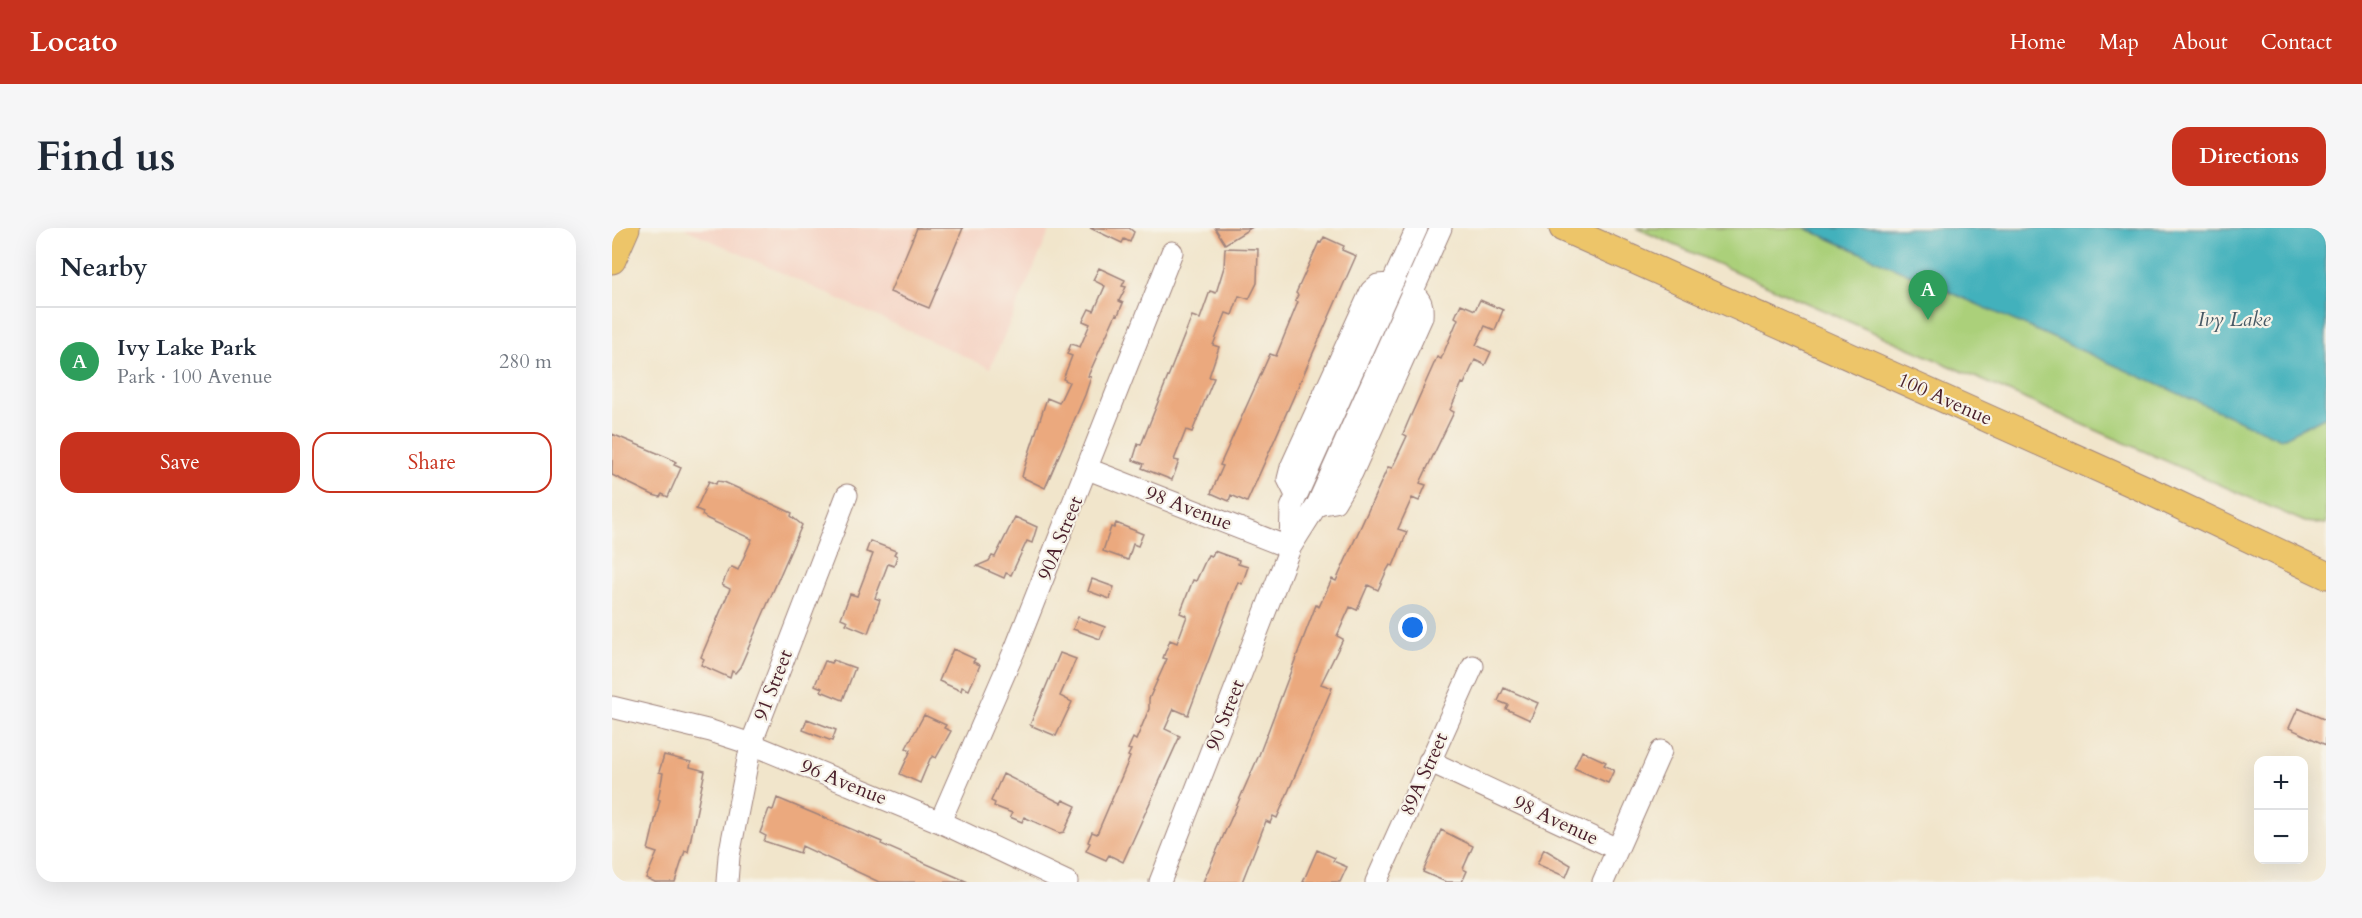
<!DOCTYPE html>
<html lang="en">
<head>
<meta charset="utf-8">
<style>
	:root { --surface:#fff; --page:#f6f6f7; --text:#1f2937; --muted:#747a83; --line:#e0e1e3; --accent:#c8321e }
	body { margin:0; font-family:Cardo,serif; background:var(--page); color:var(--text) }
	.controls { position:absolute; right:18px; bottom:18px; display:grid; overflow:hidden; border-radius:12px; box-shadow:0 6px 24px #0002 }
	.controls button { width:54px; height:54px; display:grid; place-items:center; padding:0; border:0; border-bottom:2px solid var(--line); background:var(--surface); color:var(--text); font:30px sans-serif }
	.you { position:absolute; left:801px; top:400px; width:21px; height:21px; margin:-15px; border:4px solid #fff; border-radius:50%; background:#1a73e8; box-shadow:0 0 0 9px #1a73e833 }
	.badge { display:grid; place-items:center; width:39px; height:39px; border-radius:50%; background:var(--accent); color:#fff; font-size:20px; font-weight:700 }
	.pin { position:absolute; translate:-50% -50px; filter:drop-shadow(0 2px 3px #0008) }
	.pin::after { content:''; position:absolute; top:32px; width:21px; height:18px; background:inherit; clip-path:polygon(0 0,100% 0,50% 100%) }
	.list { margin:0; padding:0; list-style:none }
	h2 { display:flex; justify-content:space-between; align-items:center; height:78px; margin:0; padding:0 24px; font-size:26px }
	h2 small { font-size:20px; font-weight:400; color:var(--muted) }
	.list li { display:grid; grid-template-columns:39px 1fr auto; gap:18px; align-items:center; box-sizing:border-box; height:108px; padding:0 24px; border-top:2px solid var(--line) }
	.list b { display:block; font-size:22px; white-space:nowrap }
	.list p { margin:0; font-size:20px; white-space:nowrap; color:var(--muted) }
	.list em { font-size:20px; font-style:normal; color:var(--muted) }
	.actions { display:flex; gap:12px; padding:18px 24px }
	.actions a { flex:1; padding:14px 0; border:2px solid var(--accent); border-radius:18px; text-align:center; font-size:21px; color:var(--accent) }
	.actions .main { background:var(--accent); color:#fff }
	.map { position:relative; flex:none; width:1714px; height:654px; overflow:hidden; border-radius:18px }
	header { display:flex; align-items:center; gap:36px; box-sizing:border-box; height:84px; padding:0 30px; background:var(--accent); color:#fff }
	header strong { font-size:28px }
	nav { display:flex; gap:33px; margin-inline-start:auto; font-size:21px }
	.intro { display:flex; align-items:center; justify-content:space-between; box-sizing:border-box; height:144px; padding:0 36px }
	h1 { margin:0; font-size:42px }
	.button { padding:15px 27px; border-radius:18px; background:var(--accent); color:#fff; font-size:21px; font-weight:700 }
	main { display:flex; gap:36px; padding:0 36px }
	aside { flex:1; background:var(--surface); border-radius:18px; box-shadow:0 6px 24px #0002 }
	.map>svg:first-child { display:block }
</style>
</head>
<body>
<header>
<strong>Locato</strong>
<nav><a>Home</a><a>Map</a><a>About</a><a>Contact</a></nav>
</header>
<div class="intro"><h1>Find us</h1><a class="button">Directions</a></div>
<main>
<aside>
<h2>Nearby<small></small></h2>
<ul class="list">
<li><span class="badge" style="background:#2e9e5b">A</span><div><b>Ivy Lake Park</b><p>Park · 100 Avenue</p></div><em>280 m</em></li>
</ul>
<div class="actions"><a class="main">Save</a><a>Share</a></div>
</aside>
<div class="map">
<svg width="1714" height="654" viewBox="0 0 1714 654">
	<rect width="100%" height="100%" fill="#f7f3e8"/>
	<filter id="ink" filterUnits="userSpaceOnUse"><feTurbulence type="fractalNoise" baseFrequency=".0167" numOctaves="2"/><feDisplacementMap in="SourceGraphic" scale="12" xChannelSelector="R" yChannelSelector="G"/><feConvolveMatrix kernelMatrix="1 2 1 2 8 2 1 2 1" color-interpolation-filters="sRGB"/></filter>
	<filter id="wash" filterUnits="userSpaceOnUse"><feTurbulence type="fractalNoise" baseFrequency=".008" numOctaves="4" result="noise"/><feDisplacementMap in="SourceGraphic" scale="24" xChannelSelector="R" yChannelSelector="G"/><feGaussianBlur stdDeviation="1.35" result="paint"/><feColorMatrix in="noise" values="0 0 0 0 0 0 0 0 0 0 0 0 0 0 0 0 0 1.4 0 .05"/><feComposite in="paint" operator="in"/></filter>
	<g filter="url(#wash)">
		<rect width="100%" height="100%" fill="#f1e5cb"/>
		<path fill="#f5d2c2" d="M 72,0 L 439,0 L 378,140 Z"/>
		<path fill="#abd07a" stroke="#7a7852" stroke-width="1.5" d="M 1024,0 L 1193,0 L 1669,210 L 1714,183 L 1714,296 L 1693,294 Z"/>
		<path fill="#42b1bc" stroke="#466874" stroke-width="1.5" d="M 1193,0 L 1714,0 L 1714,188 L 1669,211 Z"/>
		<g id="blocks">
			<path fill="#eba97e" d="M 305,0 L 351,0 L 317,80 L 278,64 Z
				M 478,0 L 517,0 L 522,4 L 518,14 L 512,11 L 510,15 Z
				M 603,0 L 639,0 L 613,16 Z
				M 712,9 L 732,18 L 730,22 L 744,28 L 635,274 L 619,267 L 617,273 L 599,265 L 611,238 L 608,237 L 658,126 L 664,128 L 686,74 L 683,73 L 686,67 L 684,65 L 707,14 L 709,15 Z
				M 613,20 L 646,21 L 645,55 L 637,71 L 627,68 L 620,87 L 614,85 L 601,117 L 607,119 L 597,149 L 602,150 L 580,204 L 574,202 L 562,232 L 567,233 L 560,252 L 530,240 L 532,236 L 521,232 L 526,216 L 529,217 L 580,88 L 588,91 L 598,63 L 604,65 L 612,39 Z
				M 487,40 L 513,52 L 510,58 L 514,59 L 507,73 L 511,75 L 506,87 L 504,86 L 476,148 L 479,149 L 473,167 L 433,260 L 410,249 L 412,241 L 435,170 L 447,175 L 457,154 L 451,151 L 460,128 L 455,126 L 459,116 L 468,119 L 478,96 L 471,93 L 477,81 L 482,83 L 493,58 L 481,52 Z
				M 868,72 L 891,82 L 883,102 L 873,98 L 864,117 L 879,124 L 873,137 L 863,132 L 852,156 L 850,155 L 838,182 L 842,184 L 808,255 L 814,257 L 807,273 L 800,270 L 786,301 L 795,304 L 781,338 L 778,337 L 775,342 L 766,362 L 756,357 L 745,382 L 738,379 L 725,408 L 731,411 L 709,456 L 720,460 L 665,590 L 661,588 L 658,595 L 654,593 L 630,654 L 591,654 L 647,527 L 704,377 L 707,379 L 720,351 L 724,353 L 776,239 L 780,240 L 795,208 L 791,206 L 796,194 L 825,129 L 829,131 L 846,91 L 843,89 L 849,76 L 863,82 Z
				M 0,206 L 57,230 L 64,234 L 62,237 L 69,240 L 56,269 L 50,266 L 48,269 L 41,267 L 0,247 Z
				M 97,253 L 104,256 L 105,253 L 112,254 L 180,285 L 179,288 L 190,297 L 128,439 L 123,445 L 120,443 L 118,450 L 89,437 L 92,431 L 89,429 L 118,361 L 110,357 L 116,343 L 120,339 L 126,342 L 140,311 L 96,291 L 90,287 L 91,284 L 84,281 Z
				M 403,289 L 425,299 L 420,315 L 415,313 L 399,347 L 394,345 L 392,350 L 365,338 L 377,333 L 380,328 L 383,329 Z
				M 504,295 L 531,306 L 526,318 L 521,316 L 516,332 L 491,323 L 499,299 L 502,300 Z
				M 258,313 L 284,323 L 282,326 L 285,328 L 282,338 L 276,336 L 263,370 L 268,372 L 256,405 L 234,396 L 236,393 L 229,390 L 238,366 L 245,368 L 261,326 L 254,324 Z
				M 602,323 L 627,332 L 626,336 L 636,339 L 630,356 L 626,354 L 576,487 L 562,481 L 553,501 L 568,508 L 511,634 L 497,627 L 494,632 L 474,623 L 478,615 L 476,614 L 480,604 L 485,606 L 518,529 L 516,528 L 519,522 L 516,521 L 521,510 L 524,512 L 537,481 L 537,471 L 555,431 L 551,430 L 558,412 L 565,415 L 575,388 L 568,385 L 581,352 L 584,353 L 596,327 L 600,328 Z
				M 480,351 L 502,359 L 498,371 L 476,363 Z
				M 466,389 L 493,399 L 488,411 L 461,401 Z
				M 341,421 L 363,431 L 361,434 L 368,437 L 357,462 L 350,459 L 349,463 L 327,453 Z
				M 448,425 L 464,431 L 448,468 L 460,474 L 444,508 L 418,497 Z
				M 221,432 L 243,440 L 231,472 L 209,463 L 210,460 L 203,457 L 213,433 L 219,435 Z
				M 892,460 L 926,475 L 918,492 L 894,481 L 896,477 L 886,473 Z
				M 1686,480 L 1714,492 L 1714,517 L 1677,500 Z
				M 312,487 L 334,497 L 332,500 L 339,503 L 324,530 L 321,528 L 318,531 L 308,555 L 288,546 L 299,522 L 294,520 Z
				M 195,491 L 224,502 L 220,513 L 191,502 Z
				M 970,523 L 994,534 L 992,537 L 1002,542 L 996,555 L 962,540 Z
				M 52,527 L 79,534 L 78,539 L 93,543 L 76,624 L 73,623 L 63,654 L 43,654 L 34,650 L 45,625 L 36,622 L 48,572 L 46,571 L 51,545 L 47,544 Z
				M 391,546 L 449,575 L 451,572 L 464,578 L 452,604 L 447,605 L 412,589 L 410,594 L 398,589 L 400,585 L 382,578 L 383,575 L 379,573 Z
				M 165,570 L 270,614 L 269,616 L 356,654 L 267,654 L 190,618 L 188,625 L 152,613 L 154,608 L 148,605 L 157,581 L 161,582 Z
				M 829,602 L 861,618 L 851,641 L 855,643 L 850,654 L 834,654 L 811,644 Z
				M 932,621 L 959,637 L 954,649 L 925,636 Z
				M 705,622 L 723,630 L 721,633 L 735,639 L 728,654 L 691,654 Z"/>
		</g>
	</g>
	<g filter="url(#ink)">
		<use href="#blocks" fill-opacity="0" stroke="#9e827b" stroke-width="1.5"/>
		<g fill="none" stroke-linecap="round" stroke-linejoin="round">
			<defs>
				<path id="minor" d="M 476,241 L 678,320
					M 684,267 L 676,251 L 679,239 L 759,63 L 766,57 L 778,56
					M 705,277 L 723,274 L 740,245 L 810,89 C 811,76 809,72 800,64
					M 678,320 L 679,280 L 805,0
					M 0,479 L 99,503 L 139,516 L 328,594 L 455,654
					M 817,533 L 1005,621
					M 328,594 L 404,419 L 560,24
					M 115,654 L 117,628 L 139,516 L 235,267
					M 548,654 L 678,320 L 705,277 L 829,0
					M 764,654 L 861,438
					M 991,654 L 1049,523"/>
				<path id="major" d="M 951,0 L 1533,261 L 1714,347
					M 0,32 L 14,0"/>
			</defs>
			<use href="#minor" stroke="#9e827b" stroke-width="23"/>
			<use href="#major" stroke="#9e827b" stroke-width="29"/>
			<use href="#minor" stroke="#fff" stroke-width="21"/>
			<use href="#major" stroke="#edc569" stroke-width="27"/>
		</g>
	</g>
	<g text-anchor="middle" dominant-baseline="central" stroke-width="4.5" stroke-linejoin="round" paint-order="stroke">
		<g font-size="20" fill="#4a1f2b" stroke="#f7f3e8">
			<text transform="translate(1333 171) rotate(24)">100 Avenue</text>
			<text transform="translate(577 280) rotate(21)">98 Avenue</text>
			<text transform="translate(448 310) rotate(-68)">90A Street</text>
			<text transform="translate(161 457) rotate(-69)">91 Street</text>
			<text transform="translate(613 487) rotate(-69)">90 Street</text>
			<text transform="translate(812 546) rotate(-66)">89A Street</text>
			<text transform="translate(232 554) rotate(22)">96 Avenue</text>
			<text transform="translate(944 592) rotate(25)">98 Avenue</text>
		</g>
		<g font-size="21" font-style="italic" fill="#475965" stroke="#f7f3e8">
			<text x="1622" y="91">Ivy Lake</text>
		</g>
	</g>
</svg>
<div class="controls">
<button>+</button>
<button>−</button>
</div>
<div class="you"></div>
<div class="pin badge" style="left:1316px;top:92px;background:#2e9e5b">A</div>
</div>
</main>
</body>
</html>
